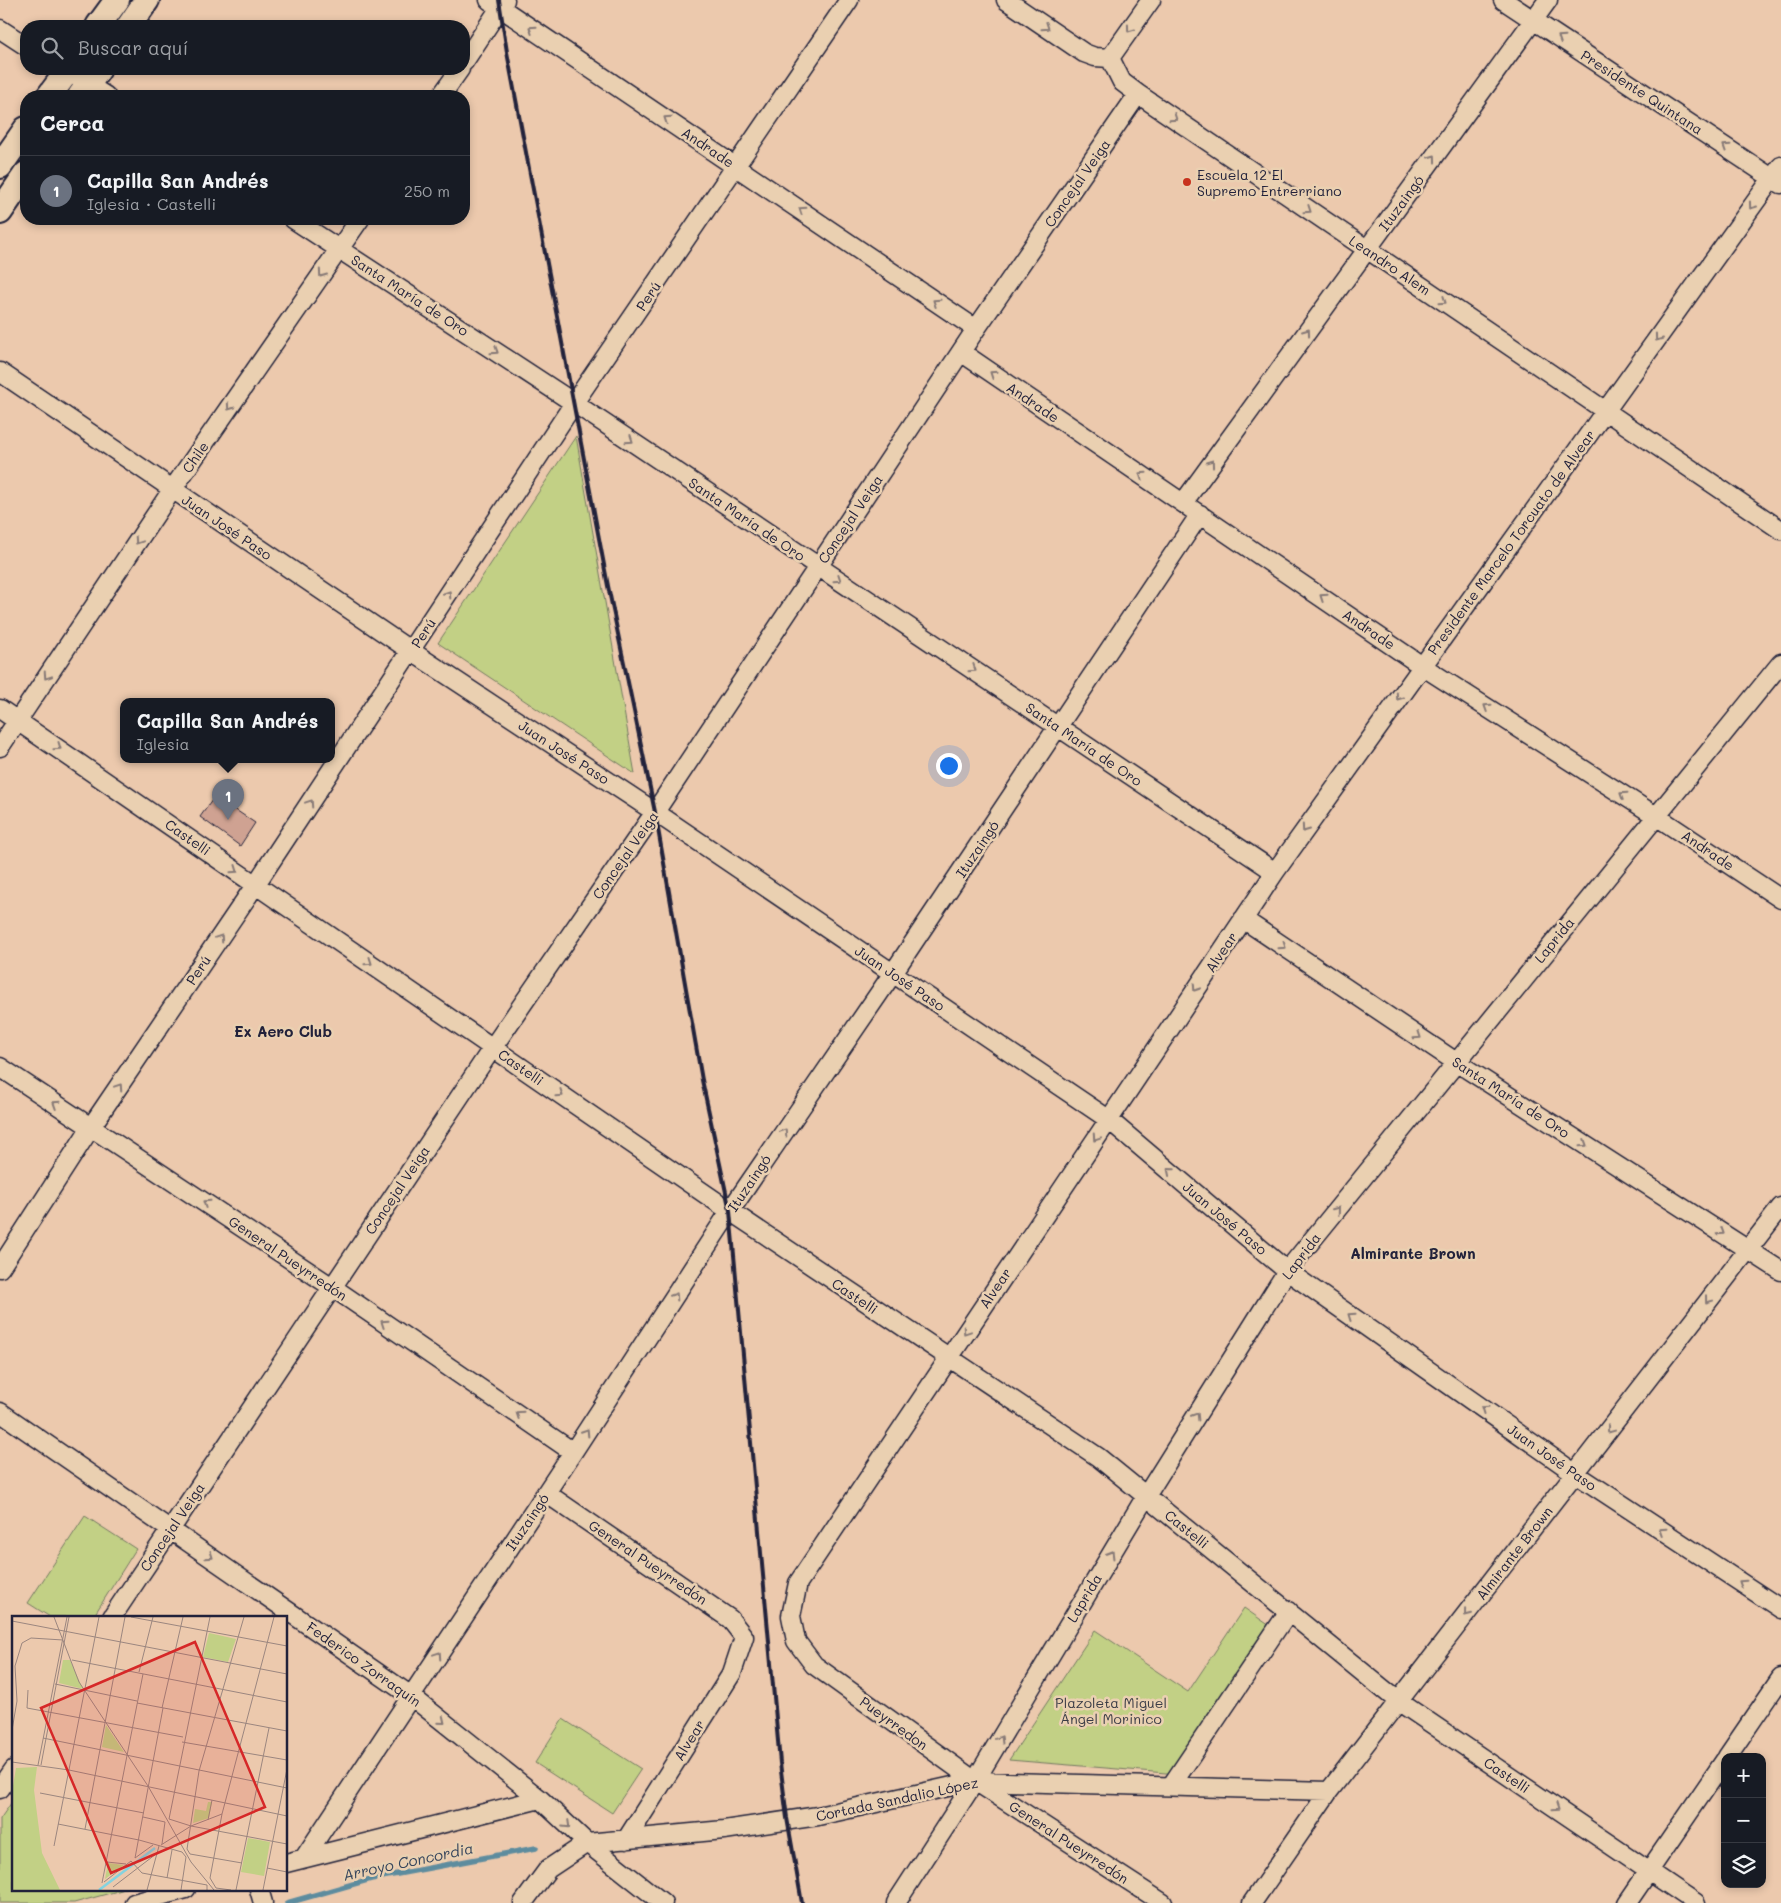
<!DOCTYPE html>
<html lang="es">
<head>
<meta charset="utf-8">
<style>
	:root { --surface:#171b24; --page:#242831; --text:#f1f3f6; --muted:#9ea1a6; --line:#363941; --accent:#c8321e }
	body { margin:0; font-family:Mali,sans-serif; background:var(--page); color:var(--text) }
	.controls { position:absolute; right:15px; bottom:15px; display:grid; overflow:hidden; border-radius:10px; box-shadow:0 2px 8px #0003 }
	.controls button { width:45px; height:45px; display:grid; place-items:center; padding:0; border:0; border-bottom:1px solid var(--line); background:var(--surface); color:var(--text); font:25px sans-serif }
	.you { position:absolute; left:948px; top:765px; width:18px; height:18px; margin:-12px; border:4px solid #fff; border-radius:50%; background:#1a73e8; box-shadow:0 0 0 8px #1a73e833 }
	.badge { display:grid; place-items:center; width:32px; height:32px; border-radius:50%; background:var(--accent); color:#fff; font-size:16px; font-weight:700 }
	.pin { position:absolute; translate:-50% -41px; filter:drop-shadow(0 1px 2px #0008) }
	.pin::after { content:''; position:absolute; top:26px; width:18px; height:15px; background:inherit; clip-path:polygon(0 0,100% 0,50% 100%) }
	.popup { position:absolute; left:120px; top:698px; width:215px; height:65px; box-sizing:border-box; display:grid; place-content:center; border-radius:10px; background:var(--surface); filter:drop-shadow(0 1px 4px #0005); font-size:16px; white-space:nowrap; color:var(--muted) }
	.popup b { font-size:19px; color:var(--text) }
	.popup::after { content:''; position:absolute; left:50%; top:100%; margin-left:-10px; border:10px solid transparent; border-top-color:var(--surface) }
	.list { margin:0; padding:0; list-style:none }
	h2 { display:flex; justify-content:space-between; align-items:center; height:65px; margin:0; padding:0 20px; font-size:21px }
	h2 small { font-size:16px; font-weight:400; color:var(--muted) }
	.list li { display:grid; grid-template-columns:32px 1fr auto; gap:15px; align-items:center; box-sizing:border-box; height:70px; padding:0 20px; border-top:1px solid var(--line) }
	.list b { display:block; font-size:19px; white-space:nowrap }
	.list p { margin:0; font-size:16px; white-space:nowrap; color:var(--muted) }
	.list em { font-size:16px; font-style:normal; color:var(--muted) }
	.icon { flex:none; width:28px; height:28px; fill:none; stroke:currentColor; stroke-width:2; stroke-linecap:round; stroke-linejoin:round }
	.map { position:relative; flex:none; width:1781px; height:1903px; overflow:hidden }
	.search { position:absolute; background:var(--surface); box-shadow:0 2px 8px #0003; left:20px; top:20px; width:450px; height:55px; display:flex; align-items:center; gap:12px; box-sizing:border-box; padding:0 18px; border-radius:20px; color:var(--muted); font-size:19px }
	.panel { position:absolute; background:var(--surface); box-shadow:0 2px 8px #0003; left:20px; top:90px; width:450px; height:135px; border-radius:20px }
	.map>svg:first-child { display:block }
</style>
</head>
<body>
<div class="map">
<svg width="1781" height="1903" viewBox="0 0 1781 1903">
	<rect width="100%" height="100%" fill="#ecc9ad"/>
	<filter id="ink" filterUnits="userSpaceOnUse"><feTurbulence type="fractalNoise" baseFrequency=".02" numOctaves="2"/><feDisplacementMap in="SourceGraphic" scale="10" xChannelSelector="R" yChannelSelector="G"/><feConvolveMatrix kernelMatrix="1 2 1 2 8 2 1 2 1" color-interpolation-filters="sRGB"/></filter>
	<g filter="url(#ink)">
		<path fill="#c2d085" stroke="#727960" d="M 576,436 L 635,774 L 438,643 Z
			M 85,1516 L 136,1549 L 93,1617 L 50,1617 L 28,1603 Z
			M 1244,1608 L 1283,1635 L 1190,1775 L 1009,1760 L 1095,1630 L 1188,1692 Z
			M 563,1719 L 641,1769 L 612,1813 L 535,1763 Z
			M 14,1799 L 14,1889 L 125,1889 L 74,1903 L 0,1903 L 0,1819 Z"/>
		<g fill="none" stroke-linecap="round" stroke-linejoin="round">
			<path stroke="#5d8c9e" stroke-width="5.5" d="M 287,1903 L 371,1879 L 536,1848"/>
		</g>
		<path fill="#cfa292" stroke="#22223b" d="M 215,796 L 255,823 L 240,846 L 200,817 Z"/>
		<g fill="none" stroke-linecap="round" stroke-linejoin="round">
			<defs>
				<path id="street" d="M 489,0 L 976,329
					M 1006,0 L 1084,53 L 1095,57 L 1110,58 L 1122,82 L 1138,94 L 1781,530
					M 1503,0 L 1781,184
					M 0,29 L 26,46
					M 1110,58 L 1151,0
					M 464,62 L 505,0
					M 79,79 L 106,96
					M 441,96 L 460,69
					M 293,219 L 574,403 L 1275,872
					M 961,352 L 1422,666 L 1656,816 L 1781,899
					M 0,372 L 411,651 L 655,812 L 1108,1119 L 1287,1271 L 1576,1474 L 1781,1609
					M 1183,503 L 1548,0
					M 0,709 L 730,1211 L 1098,1457 L 1398,1701 L 1696,1903
					M 0,747 L 172,490 L 360,219
					M 1243,919 L 1456,1062 L 1781,1271
					M 0,1067 L 332,1287 L 573,1452
					M 0,1268 L 91,1127 L 256,884 L 578,397 L 849,0
					M 0,1412 L 411,1696 L 540,1799 L 587,1843 L 663,1903
					M 546,1493 L 730,1619 L 744,1637 L 732,1673 L 626,1840
					M 112,1617 L 493,1047 L 655,812 L 976,329 L 1138,94
					M 1727,1757 L 1781,1678
					M 1171,1786 L 1289,1611
					M 0,1789 L 14,1769
					M 304,1858 L 573,1452 L 730,1211 L 893,973 L 1200,514
					M 286,1863 L 540,1799
					M 259,1889 L 263,1903
					M 134,1903 L 186,1889
					M 523,1903 L 548,1869 L 587,1843 L 724,1830 L 818,1816 L 975,1781 L 1329,1791
					M 896,1903 L 975,1781 L 1146,1496 L 1287,1271 L 1781,663
					M 1163,1903 L 975,1781 L 814,1665 L 796,1641 L 791,1616 L 798,1583 L 1275,872 L 1781,166
					M 1252,1903 L 1329,1791 L 1781,1207
					M 1627,1903 L 1725,1760"/>
				<path id="secondary" d="M 98,26 L 117,0
					M 129,26 L 147,0
					M 49,96 L 69,69
					M 80,96 L 99,69
					M 0,166 L 26,129
					M 0,212 L 26,174"/>
			</defs>
			<use href="#street" stroke="#22223b" stroke-width="21"/>
			<use href="#secondary" stroke="#22223b" stroke-width="28"/>
			<use href="#street" stroke="#ead0b1" stroke-width="18"/>
			<use href="#secondary" stroke="#ead0b1" stroke-width="24"/>
			<path stroke="#22223b" stroke-width="4" d="M 499,0 L 507,52 L 608,586 L 655,812 L 702,1080 L 730,1211 L 780,1763 L 787,1818 L 802,1903"/>
		</g>
		<defs><path id="oneway-chevron" d="M-2-3.5L2.5 0L-2 3.5" fill="none" stroke-width="1.6" stroke-linecap="round" stroke-linejoin="round" transform="scale(1.25)"/></defs>
		<g stroke="#867976">
			<use href="#oneway-chevron" transform="translate(1046 27) rotate(34)"/>
			<use href="#oneway-chevron" transform="translate(532 29) rotate(-146)"/>
			<use href="#oneway-chevron" transform="translate(1130 29) rotate(126)"/>
			<use href="#oneway-chevron" transform="translate(1561 38) rotate(-147)"/>
			<use href="#oneway-chevron" transform="translate(1174 118) rotate(34)"/>
			<use href="#oneway-chevron" transform="translate(667 119) rotate(-146)"/>
			<use href="#oneway-chevron" transform="translate(1726 147) rotate(-147)"/>
			<use href="#oneway-chevron" transform="translate(1433 158) rotate(-54)"/>
			<use href="#oneway-chevron" transform="translate(1752 206) rotate(126)"/>
			<use href="#oneway-chevron" transform="translate(802 210) rotate(-146)"/>
			<use href="#oneway-chevron" transform="translate(1308 210) rotate(34)"/>
			<use href="#oneway-chevron" transform="translate(322 274) rotate(125)"/>
			<use href="#oneway-chevron" transform="translate(1443 301) rotate(34)"/>
			<use href="#oneway-chevron" transform="translate(936 302) rotate(-146)"/>
			<use href="#oneway-chevron" transform="translate(1307 332) rotate(-54)"/>
			<use href="#oneway-chevron" transform="translate(1658 338) rotate(126)"/>
			<use href="#oneway-chevron" transform="translate(495 351) rotate(33)"/>
			<use href="#oneway-chevron" transform="translate(993 374) rotate(-146)"/>
			<use href="#oneway-chevron" transform="translate(230 407) rotate(125)"/>
			<use href="#oneway-chevron" transform="translate(630 440) rotate(34)"/>
			<use href="#oneway-chevron" transform="translate(1211 463) rotate(-54)"/>
			<use href="#oneway-chevron" transform="translate(1142 475) rotate(-146)"/>
			<use href="#oneway-chevron" transform="translate(138 541) rotate(124)"/>
			<use href="#oneway-chevron" transform="translate(838 579) rotate(34)"/>
			<use href="#oneway-chevron" transform="translate(448 594) rotate(-57)"/>
			<use href="#oneway-chevron" transform="translate(1323 597) rotate(-146)"/>
			<use href="#oneway-chevron" transform="translate(973 669) rotate(34)"/>
			<use href="#oneway-chevron" transform="translate(47 676) rotate(124)"/>
			<use href="#oneway-chevron" transform="translate(1399 697) rotate(125)"/>
			<use href="#oneway-chevron" transform="translate(1487 707) rotate(-147)"/>
			<use href="#oneway-chevron" transform="translate(58 747) rotate(35)"/>
			<use href="#oneway-chevron" transform="translate(1623 795) rotate(-147)"/>
			<use href="#oneway-chevron" transform="translate(310 803) rotate(-56)"/>
			<use href="#oneway-chevron" transform="translate(1305 829) rotate(125)"/>
			<use href="#oneway-chevron" transform="translate(235 870) rotate(35)"/>
			<use href="#oneway-chevron" transform="translate(220 938) rotate(-56)"/>
			<use href="#oneway-chevron" transform="translate(1283 946) rotate(34)"/>
			<use href="#oneway-chevron" transform="translate(369 962) rotate(35)"/>
			<use href="#oneway-chevron" transform="translate(1196 988) rotate(124)"/>
			<use href="#oneway-chevron" transform="translate(1418 1036) rotate(34)"/>
			<use href="#oneway-chevron" transform="translate(119 1087) rotate(-56)"/>
			<use href="#oneway-chevron" transform="translate(560 1094) rotate(35)"/>
			<use href="#oneway-chevron" transform="translate(56 1104) rotate(-147)"/>
			<use href="#oneway-chevron" transform="translate(784 1132) rotate(-56)"/>
			<use href="#oneway-chevron" transform="translate(1096 1138) rotate(124)"/>
			<use href="#oneway-chevron" transform="translate(1584 1144) rotate(33)"/>
			<use href="#oneway-chevron" transform="translate(1170 1171) rotate(-140)"/>
			<use href="#oneway-chevron" transform="translate(206 1203) rotate(-146)"/>
			<use href="#oneway-chevron" transform="translate(1337 1210) rotate(-51)"/>
			<use href="#oneway-chevron" transform="translate(1721 1232) rotate(33)"/>
			<use href="#oneway-chevron" transform="translate(675 1296) rotate(-57)"/>
			<use href="#oneway-chevron" transform="translate(1708 1300) rotate(127)"/>
			<use href="#oneway-chevron" transform="translate(1351 1316) rotate(-145)"/>
			<use href="#oneway-chevron" transform="translate(384 1323) rotate(-146)"/>
			<use href="#oneway-chevron" transform="translate(966 1331) rotate(124)"/>
			<use href="#oneway-chevron" transform="translate(1484 1409) rotate(-145)"/>
			<use href="#oneway-chevron" transform="translate(519 1414) rotate(-146)"/>
			<use href="#oneway-chevron" transform="translate(1196 1416) rotate(-58)"/>
			<use href="#oneway-chevron" transform="translate(1610 1430) rotate(127)"/>
			<use href="#oneway-chevron" transform="translate(586 1432) rotate(-57)"/>
			<use href="#oneway-chevron" transform="translate(1662 1531) rotate(-147)"/>
			<use href="#oneway-chevron" transform="translate(1111 1554) rotate(-59)"/>
			<use href="#oneway-chevron" transform="translate(210 1556) rotate(35)"/>
			<use href="#oneway-chevron" transform="translate(1742 1583) rotate(-147)"/>
			<use href="#oneway-chevron" transform="translate(1467 1613) rotate(128)"/>
			<use href="#oneway-chevron" transform="translate(438 1655) rotate(-56)"/>
			<use href="#oneway-chevron" transform="translate(442 1721) rotate(39)"/>
			<use href="#oneway-chevron" transform="translate(1000 1739) rotate(-59)"/>
			<use href="#oneway-chevron" transform="translate(1556 1808) rotate(34)"/>
			<use href="#oneway-chevron" transform="translate(567 1825) rotate(44)"/>
		</g>
	</g>
	<circle fill="#c8321e" stroke="#ead0b1" stroke-width="2" cx="1187" cy="182" r="5"/>
	<g text-anchor="middle" dominant-baseline="central" stroke-width="5" stroke-linejoin="round" paint-order="stroke">
		<g font-size="14" fill="#22223b" stroke="#ead0b1">
			<text transform="translate(1642 92) rotate(33)">Presidente Quintana</text>
			<text transform="translate(708 147) rotate(34)">Andrade</text>
			<text transform="translate(1077 183) rotate(-55)">Concejal Veiga</text>
			<text transform="translate(1401 203) rotate(-54)">Ituzaingó</text>
			<text transform="translate(1390 265) rotate(34)">Leandro Alem</text>
			<text transform="translate(410 295) rotate(33)">Santa María de Oro</text>
			<text transform="translate(648 296) rotate(-56)">Perú</text>
			<text transform="translate(1033 402) rotate(34)">Andrade</text>
			<text transform="translate(195 457) rotate(-55)">Chile</text>
			<text transform="translate(747 519) rotate(34)">Santa María de Oro</text>
			<text transform="translate(850 519) rotate(-56)">Concejal Veiga</text>
			<text transform="translate(227 527) rotate(34)">Juan José Paso</text>
			<text transform="translate(1511 542) rotate(-54)">Presidente Marcelo Torcuato de Alvear</text>
			<text transform="translate(1369 629) rotate(34)">Andrade</text>
			<text transform="translate(423 633) rotate(-57)">Perú</text>
			<text transform="translate(1084 744) rotate(34)">Santa María de Oro</text>
			<text transform="translate(564 752) rotate(33)">Juan José Paso</text>
			<text transform="translate(188 837) rotate(35)">Castelli</text>
			<text transform="translate(977 849) rotate(-56)">Ituzaingó</text>
			<text transform="translate(1708 850) rotate(34)">Andrade</text>
			<text transform="translate(625 855) rotate(-55)">Concejal Veiga</text>
			<text transform="translate(1554 940) rotate(-51)">Laprida</text>
			<text transform="translate(1221 952) rotate(-56)">Alvear</text>
			<text transform="translate(198 970) rotate(-56)">Perú</text>
			<text transform="translate(900 978) rotate(34)">Juan José Paso</text>
			<text transform="translate(521 1067) rotate(35)">Castelli</text>
			<text transform="translate(1511 1097) rotate(33)">Santa María de Oro</text>
			<text transform="translate(749 1183) rotate(-56)">Ituzaingó</text>
			<text transform="translate(397 1190) rotate(-56)">Concejal Veiga</text>
			<text transform="translate(1225 1218) rotate(40)">Juan José Paso</text>
			<text transform="translate(1301 1256) rotate(-53)">Laprida</text>
			<text transform="translate(288 1258) rotate(34)">General Pueyrredón</text>
			<text transform="translate(995 1288) rotate(-56)">Alvear</text>
			<text transform="translate(855 1296) rotate(34)">Castelli</text>
			<text transform="translate(1552 1457) rotate(35)">Juan José Paso</text>
			<text transform="translate(527 1522) rotate(-56)">Ituzaingó</text>
			<text transform="translate(172 1527) rotate(-56)">Concejal Veiga</text>
			<text transform="translate(1187 1529) rotate(39)">Castelli</text>
			<text transform="translate(1514 1553) rotate(-52)">Almirante Brown</text>
			<text transform="translate(648 1562) rotate(34)">General Pueyrredón</text>
			<text transform="translate(1084 1598) rotate(-59)">Laprida</text>
			<text transform="translate(364 1664) rotate(35)">Federico Zorraquín</text>
			<text transform="translate(894 1723) rotate(36)">Pueyrredon</text>
			<text transform="translate(689 1740) rotate(-58)">Alvear</text>
			<text transform="translate(1507 1775) rotate(34)">Castelli</text>
			<text transform="translate(897 1799) rotate(-12)">Cortada Sandalio López</text>
			<text transform="translate(1069 1842) rotate(33)">General Pueyrredón</text>
		</g>
		<g font-size="14" fill="#22223b" stroke="#ead0b1" text-anchor="start">
			<text x="1197" y="174">Escuela 12 El<tspan x="1197" dy="16">Supremo Entrerriano</tspan></text>
		</g>
		<g font-size="14" fill="#3a3c46" stroke="#ead0b1">
			<text x="1111" y="1702">Plazoleta Miguel<tspan x="1111" dy="16">Ángel Morinico</tspan></text>
		</g>
		<g font-size="15" font-weight="bold" fill="#22223b" stroke="#ead0b1">
			<text x="283" y="1031">Ex Aero Club</text>
			<text x="1413" y="1253">Almirante Brown</text>
		</g>
		<g font-size="15" font-style="italic" fill="#36455c" stroke="#ead0b1">
			<text transform="translate(408 1861) rotate(-12)">Arroyo Concordia</text>
		</g>
	</g>
	<g transform="translate(12 1616)">
		<rect width="275" height="275" fill="#ecc9ad"/>
		<path d="M 197,17 L 224,23 L 216,46 L 191,41 ZM 51,44 L 58,44 L 71,73 L 47,67 ZM 94,109 L 112,136 L 90,131 ZM 25,151 L 22,174 L 30,237 L 48,274 L 0,274 L 0,176 L 4,152 ZM 196,186 L 200,186 L 197,202 L 181,207 L 183,193 L 194,195 ZM 236,222 L 258,226 L 252,260 L 229,256 ZM 96,247 L 112,249 L 93,263 Z" fill="#c2d085"/>
		<path fill="none" stroke="#84d3e0" stroke-width="2.5" d="M 87,274 L 143,232"/>
		<path fill="none" stroke="#9b867f" stroke-width="1" d="M 42,1 L 67,66 L 136,170 L 179,246 L 202,274M 119,1 L 275,30M 198,1 L 157,203 L 179,210 L 275,228M 0,5 L 275,58M 60,44 L 275,86M 127,56 L 141,1M 43,68 L 125,85M 16,74 L 15,92 L 171,121M 125,87 L 275,115M 150,92 L 171,1M 0,114 L 5,85 L 3,50 L 10,27 L 19,22 L 51,24M 31,122 L 275,172M 170,126 L 275,144M 0,146 L 57,154 L 275,200M 26,149 L 55,1M 29,149 L 57,1M 28,177 L 132,197M 131,201 L 153,206 L 150,228M 196,204 L 200,184M 46,208 L 127,224 L 170,236 L 174,241 L 169,274M 73,213 L 113,1M 149,229 L 179,210 L 210,198M 42,230 L 87,1M 123,242 L 151,92M 123,242 L 141,229M 119,245 L 130,257 L 195,269 L 195,274M 95,246 L 114,248M 230,247 L 178,238 L 175,233 L 187,155 L 232,1M 255,252 L 275,256M 155,262 L 160,234M 92,266 L 119,245M 90,267 L 131,58M 101,271 L 144,238M 135,274 L 147,230M 219,274 L 204,272 L 198,262 L 210,198 L 262,1M 224,274 L 257,112M 251,274 L 275,153"/>
		<path fill="#d62828" fill-opacity="0.15" stroke="#d62828" stroke-width="2.5" d="M 183,26 L 253,191 L 99,257 L 29,92 Z"/>
		<rect width="275" height="275" fill="none" stroke="#22223b" stroke-width="2.5"/>
	</g>
</svg>
<div class="controls">
<button>+</button>
<button>−</button>
<button><svg class="icon" aria-label="layers" viewBox="0 0 24 24"><path d="M12 4l9 5-9 5-9-5zM3 14l9 5 9-5"/></svg></button>
</div>
<div class="you"></div>
<div class="pin badge" style="left:228px;top:820px;background:#6b7280">1</div>
<div class="popup"><b>Capilla San Andrés</b>Iglesia</div>
<div class="search"><svg class="icon" aria-label="search" viewBox="0 0 24 24"><circle cx="10" cy="10" r="6"/><path d="M15 15l6 6"/></svg>Buscar aquí</div>
<section class="panel">
<h2>Cerca<small></small></h2>
<ul class="list">
<li><span class="badge" style="background:#6b7280">1</span><div><b>Capilla San Andrés</b><p>Iglesia · Castelli</p></div><em>250 m</em></li>
</ul>
</section>
</div>
</body>
</html>
